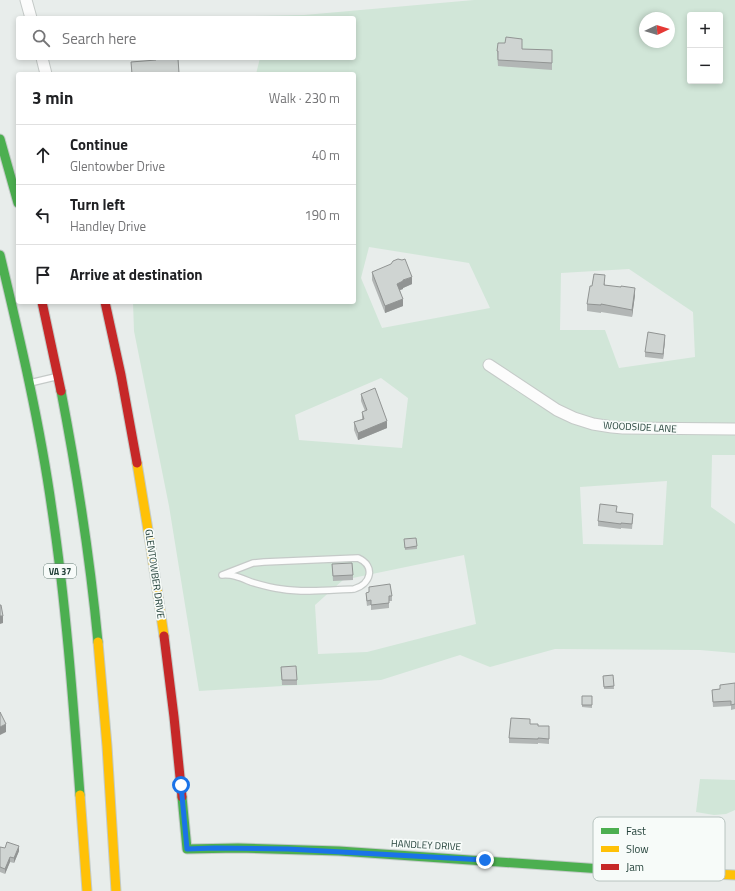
<!DOCTYPE html>
<html lang="en">
<head>
<meta charset="utf-8">
<style>
	:root { --surface:#fff; --page:#f2f2f2; --text:#202124; --muted:#757577; --line:#e0e0e0 }
	body { margin:0; font-family:"Titillium Web",sans-serif; background:var(--page); color:var(--text) }
	.controls { position:absolute; right:12px; top:12px; display:grid; overflow:hidden; border-radius:4px; box-shadow:0 2px 6px #0003 }
	.controls button { width:36px; height:36px; display:grid; place-items:center; padding:0; border:0; border-bottom:1px solid var(--line); background:var(--surface); color:var(--text); font:20px sans-serif }
	.compass { position:absolute; left:639px; top:12px; width:36px; height:36px; border-radius:50%; background:var(--surface); box-shadow:0 2px 6px #0003; rotate:86deg }
	.stop { position:absolute; width:12px; height:12px; margin:-9px; border:3px solid #1a73e8; border-radius:50%; background:#fff }
	.stop.end { background:#1a73e8; border-color:#fff; box-shadow:0 1px 4px #0008 }
	.list { margin:0; padding:0; list-style:none }
	h2 { display:flex; justify-content:space-between; align-items:center; height:52px; margin:0; padding:0 16px; font-size:17px }
	h2 small { font-size:13px; font-weight:400; color:var(--muted) }
	.list li { display:grid; grid-template-columns:26px 1fr auto; gap:12px; align-items:center; box-sizing:border-box; height:60px; padding:0 16px; border-top:1px solid var(--line) }
	.list b { display:block; font-size:15px; white-space:nowrap }
	.list p { margin:0; font-size:13px; white-space:nowrap; color:var(--muted) }
	.list em { font-size:13px; font-style:normal; color:var(--muted) }
	.icon { flex:none; width:22px; height:22px; fill:none; stroke:currentColor; stroke-width:2; stroke-linecap:round; stroke-linejoin:round }
	.map { position:relative; flex:none; width:735px; height:891px; overflow:hidden }
	.search { position:absolute; background:var(--surface); box-shadow:0 2px 6px #0003; left:16px; top:16px; width:340px; height:44px; display:flex; align-items:center; gap:10px; box-sizing:border-box; padding:0 14px; border-radius:4px; color:var(--muted); font-size:15px }
	.panel { position:absolute; background:var(--surface); box-shadow:0 2px 6px #0003; left:16px; top:72px; width:340px; height:232px; border-radius:4px }
	.map>svg:first-child { display:block }
</style>
</head>
<body>
<div class="map">
<svg width="735" height="891" viewBox="0 0 735 891">
	<rect width="100%" height="100%" fill="#e8edeb"/>
	<path fill="#d1e6d8" fill-rule="evenodd" d="M 474,0 L 735,0 L 735,455 L 712,455 L 711,507 L 735,524 L 735,653 L 700,650 L 555,649 L 490,667 L 460,655 L 381,680 L 199,691 L 169,506 L 134,331 L 133,302 L 354,302 L 354,74 L 256,74 L 260,58 L 354,58 L 354,18 L 160,18 L 304,15 ZM 690,15 L 720,15 L 720,81 L 690,81 ZM 645,18 L 669,18 L 669,42 L 645,42 ZM 369,247 L 469,263 L 490,308 L 382,328 L 361,278 ZM 629,269 L 693,312 L 695,357 L 619,368 L 605,330 L 560,330 L 561,273 ZM 381,378 L 408,398 L 402,448 L 299,440 L 295,415 ZM 667,481 L 663,545 L 583,544 L 580,487 ZM 464,555 L 476,624 L 367,652 L 318,654 L 315,605 L 343,580 Z
		M 700,779 L 735,780 L 735,810 L 726,814 L 714,815 L 696,812 Z"/>
	<g fill="none" stroke-linecap="round" stroke-linejoin="round">
		<defs>
			<path id="lane" d="M 34,382 L 55,377
				M 358,558 C 376,566 371,584 354,589 C 330,590 305,593 281,589 C 271,588 261,585 251,582 C 241,578 233,574 222,575 L 253,563 L 264,562 Z"/>
			<path id="street" d="M 26,0 L 31,18
				M 42,58 L 46,74
				M 489,365 L 557,410 L 574,418 L 593,424 L 612,427 L 623,428 L 735,429"/>
			<path id="fast" d="M 0,139 L 18,203
				M 0,255 C 20,339 40,424 52,510 C 66,604 73,700 80,795
				M 61,391 C 77,474 90,558 98,642
				M 182,797 L 187,849 L 238,848 L 339,851 L 602,869"/>
			<path id="slow" d="M 137,463 L 150,542 L 164,636
				M 98,642 L 107,746 L 116,891
				M 80,795 L 87,891
				M 602,869 L 735,875"/>
			<path id="jam" d="M 42,302 L 61,391
				M 105,302 L 121,375 L 137,463
				M 164,636 L 174,717 L 182,797"/>
		</defs>
		<use href="#lane" stroke="#c5cac8" stroke-width="8"/>
		<use href="#street" stroke="#c5cac8" stroke-width="13"/>
		<use href="#fast" stroke="#c3cbc8" stroke-width="11"/>
		<use href="#slow" stroke="#c3cbc8" stroke-width="11"/>
		<use href="#jam" stroke="#c3cbc8" stroke-width="11"/>
		<use href="#lane" stroke="#fcfcfc" stroke-width="5.5"/>
		<use href="#street" stroke="#fcfcfc" stroke-width="11"/>
		<use href="#fast" stroke="#4caf50" stroke-width="9"/>
		<use href="#slow" stroke="#ffc107" stroke-width="9"/>
		<use href="#jam" stroke="#c62828" stroke-width="9"/>
	</g>
	<path fill="#b2b6b5" d="M 522,49 L 552,50 L 552,70 L 498,66 L 497,51 Z
		M 178,59 L 179,74 L 132,74 L 131,62 Z
		M 372,272 L 412,284 L 403,288 L 403,289 L 400,290 L 403,306 L 385,313 L 372,280 Z
		M 605,283 L 605,285 L 635,295 L 632,317 L 601,312 L 601,313 L 587,311 L 587,304 L 592,286 Z
		M 665,340 L 663,359 L 645,357 L 645,352 Z
		M 361,394 L 387,428 L 358,440 L 354,430 L 354,422 L 362,419 L 362,412 L 365,411 L 361,401 Z
		M 616,512 L 633,518 L 632,529 L 621,528 L 621,529 L 598,526 L 598,521 Z
		M 404,539 L 417,546 L 417,549 L 405,550 Z
		M 332,564 L 353,575 L 353,580 L 333,581 Z
		M 369,587 L 392,596 L 392,601 L 389,601 L 389,608 L 371,610 L 371,605 L 367,606 L 366,598 L 366,593 L 369,592 Z
		M 281,667 L 297,680 L 297,685 L 282,685 Z
		M 613,675 L 614,689 L 604,689 L 603,676 Z
		M 735,683 L 735,709 L 731,710 L 731,706 L 713,707 L 712,690 L 720,689 Z
		M 582,696 L 592,696 L 592,708 L 582,707 Z
		M 530,724 L 538,726 L 549,726 L 549,744 L 538,743 L 538,744 L 509,743 L 509,738 Z
		M 0,847 L 19,851 L 14,863 L 10,862 L 5,874 L 0,872 Z"/>
	<path fill="#919493" d="M 412,277 L 412,284 L 403,288 L 403,289 L 397,291 L 397,284 L 403,280 Z
		M 635,288 L 635,295 L 632,317 L 632,310 Z
		M 403,299 L 403,306 L 385,313 L 385,306 Z
		M 665,335 L 665,340 L 663,359 L 663,354 Z
		M 387,421 L 387,428 L 358,440 L 358,433 Z
		M 0,616 L 3,616 L 3,623 L 0,624 Z
		M 6,724 L 6,732 L 0,735 L 0,727 Z
		M 19,846 L 19,851 L 14,863 L 14,858 Z
		M 10,857 L 10,862 L 5,874 L 5,869 Z"/>
	<path fill="#cfd4d2" stroke="#919493" d="M 506,37 L 522,39 L 522,49 L 552,50 L 552,63 L 498,60 L 498,51 L 497,51 L 498,43 L 505,43 Z
		M 155,58 L 170,58 L 170,59 L 178,59 L 179,73 L 167,74 L 132,74 L 131,62 L 156,60 Z
		M 398,259 L 402,260 L 405,259 L 412,277 L 403,280 L 403,281 L 397,284 L 403,299 L 385,306 L 372,272 L 391,264 L 393,261 Z
		M 594,274 L 605,275 L 604,285 L 621,287 L 621,286 L 635,288 L 632,310 L 601,304 L 601,305 L 587,304 L 590,286 L 592,286 Z
		M 648,332 L 665,335 L 663,354 L 645,352 Z
		M 375,388 L 387,421 L 358,433 L 354,422 L 364,419 L 362,412 L 367,410 L 361,394 Z
		M 600,504 L 617,506 L 616,512 L 633,514 L 632,524 L 621,523 L 621,524 L 598,521 Z
		M 416,538 L 417,546 L 405,548 L 404,539 Z
		M 352,563 L 353,575 L 333,576 L 332,564 Z
		M 390,584 L 392,596 L 389,596 L 389,603 L 371,605 L 371,600 L 367,601 L 366,593 L 369,592 L 369,587 Z
		M 0,605 L 1,605 L 3,616 L 0,616 Z
		M 296,666 L 297,680 L 282,680 L 281,667 Z
		M 613,675 L 614,686 L 604,687 L 603,676 Z
		M 735,683 L 735,704 L 731,705 L 731,701 L 713,702 L 712,690 L 720,689 L 720,685 Z
		M 582,696 L 592,696 L 592,705 L 582,705 Z
		M 0,712 L 6,724 L 0,727 Z
		M 511,718 L 530,719 L 530,724 L 538,724 L 538,726 L 549,726 L 549,739 L 538,738 L 538,739 L 509,738 Z
		M 7,842 L 19,846 L 14,858 L 10,857 L 5,869 L 0,867 L 0,847 L 5,848 Z"/>
	<g fill="none" stroke-linecap="round" stroke-linejoin="round">
		<path stroke="#1a73e8" stroke-width="5" d="M 181,785 L 187,849 L 215,848 L 288,849 L 485,860"/>
	</g>
	<g text-anchor="middle" dominant-baseline="central" stroke-width="3.5" stroke-linejoin="round" paint-order="stroke">
		<rect fill="#f7fbf9" stroke="#637a73" stroke-width="1" x="44" y="564" width="32" height="14" rx="3"/>
		<g font-size="9" font-weight="bold" fill="#24423a">
			<text x="60" y="571">VA 37</text>
		</g>
		<g font-size="10" fill="#24423a" stroke="#f7fbf9">
			<text transform="translate(640 427) rotate(3)">WOODSIDE LANE</text>
			<text transform="translate(155 574) rotate(82)">GLENTOWBER DRIVE</text>
			<text transform="translate(426 845) rotate(3)">HANDLEY DRIVE</text>
		</g>
	</g>
	<rect x="593" y="817" width="132" height="64" rx="6" fill="#f7fbf9" stroke="#b8c4c0" stroke-width="1"/>
	<rect x="601" y="828" width="18" height="6" fill="#4caf50"/>
	<rect x="601" y="846" width="18" height="6" fill="#ffc107"/>
	<rect x="601" y="864" width="18" height="6" fill="#c62828"/>
	<g font-size="11" fill="#24423a">
		<text x="626" y="835">Fast</text>
		<text x="626" y="853">Slow</text>
		<text x="626" y="871">Jam</text>
	</g>
</svg>
<div class="controls">
<button>+</button>
<button>−</button>
</div>
<svg class="compass" viewBox="-18 -18 36 36"><path d="M0-13l5 13h-10z" fill="#e53935"/><path d="M0 13l5-13h-10z" fill="#757577"/></svg>
<div class="stop" style="left:181px;top:785px"></div>
<div class="stop end" style="left:485px;top:860px"></div>
<div class="search"><svg class="icon" aria-label="search" viewBox="0 0 24 24"><circle cx="10" cy="10" r="6"/><path d="M15 15l6 6"/></svg>Search here</div>
<section class="panel">
<h2>3 min<small>Walk · 230 m</small></h2>
<ul class="list">
<li><svg class="icon" aria-label="ahead" viewBox="0 0 24 24"><path d="M12 20V5M6 11l6-6 6 6"/></svg><div><b>Continue</b><p>Glentowber Drive</p></div><em>40 m</em></li>
<li><svg class="icon" aria-label="left" viewBox="0 0 24 24"><path d="M17 20v-9H6M10 6l-5 5 5 5"/></svg><div><b>Turn left</b><p>Handley Drive</p></div><em>190 m</em></li>
<li><svg class="icon" aria-label="arrive" viewBox="0 0 24 24"><path d="M6 21V4h12l-3 4 3 4H6"/></svg><div><b>Arrive at destination</b></div></li>
</ul>
</section>
</div>
</body>
</html>
